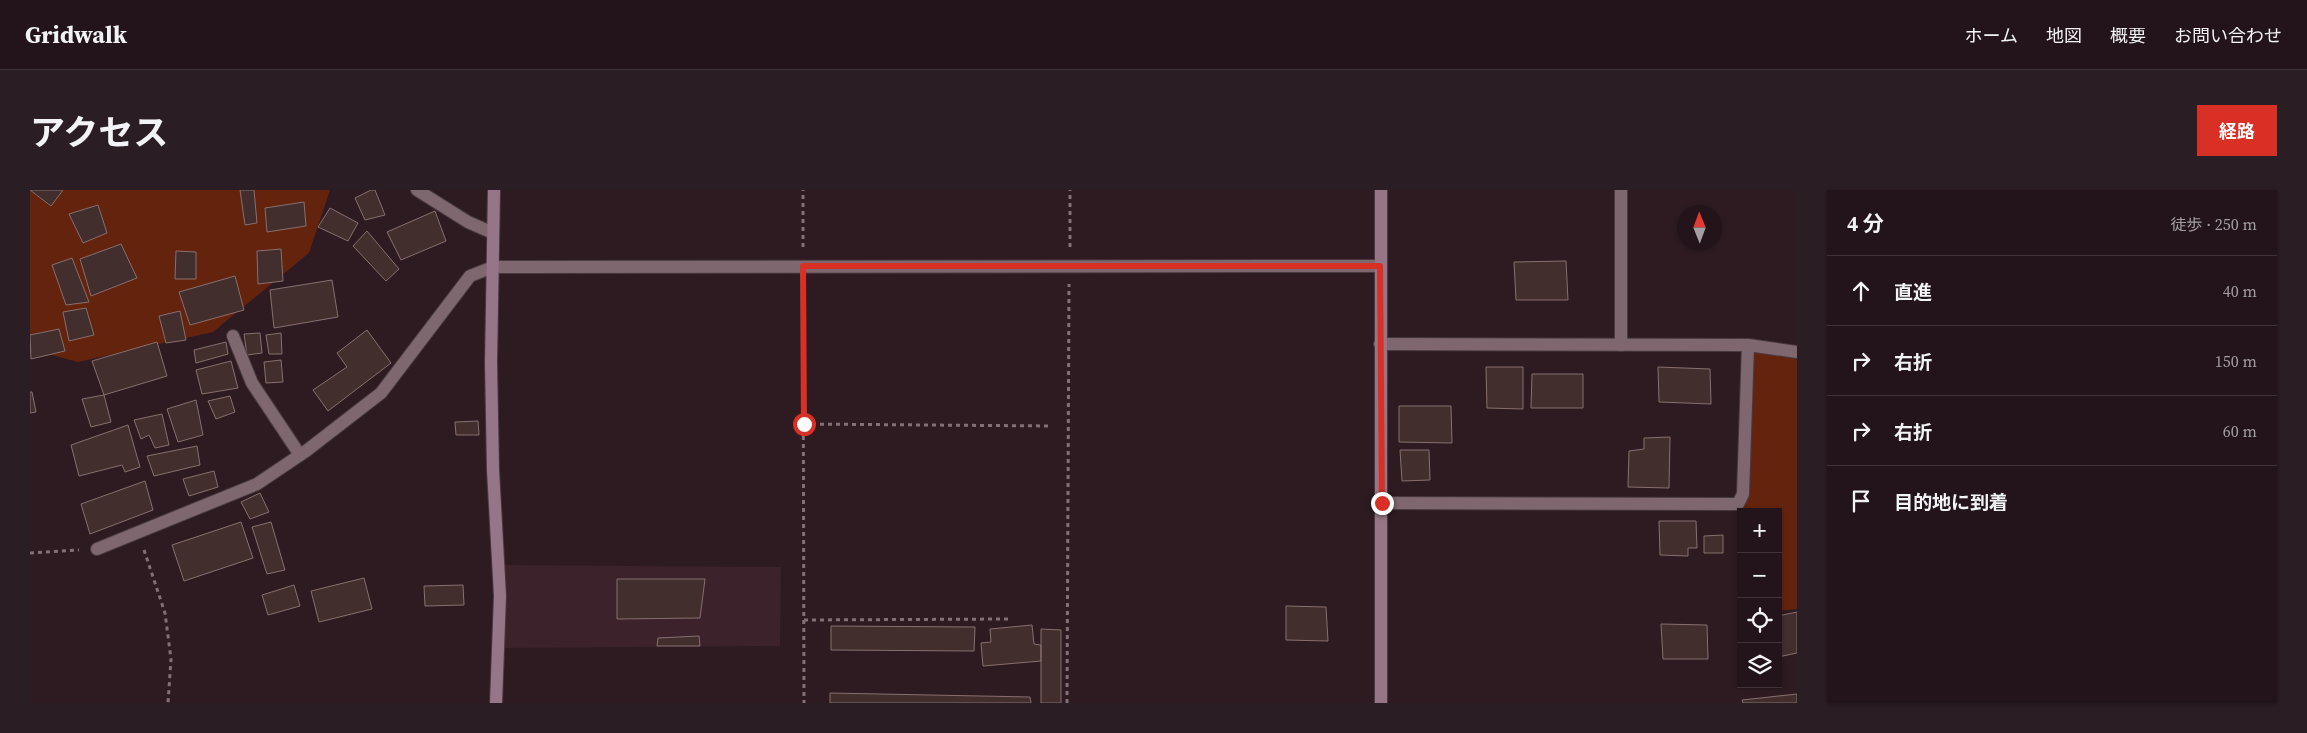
<!DOCTYPE html>
<html lang="ja">
<head>
<meta charset="utf-8">
<style>
	:root { --surface:#22141a; --page:#2a1d23; --text:#f1f3f6; --muted:#a29ea2; --line:#3f3339; --accent:#d93025 }
	body { margin:0; font-family:"Source Serif 4","Noto Sans JP",serif; background:var(--page); color:var(--text) }
	.controls { position:absolute; right:15px; bottom:15px; display:grid; overflow:hidden; border-radius:0px; box-shadow:0 1px 4px #0004 }
	.controls button { width:45px; height:45px; display:grid; place-items:center; padding:0; border:0; border-bottom:1px solid var(--line); background:var(--surface); color:var(--text); font:25px sans-serif }
	.compass { position:absolute; left:1647px; top:15px; width:45px; height:45px; border-radius:50%; background:var(--surface); box-shadow:0 1px 4px #0004; rotate:359deg }
	.stop { position:absolute; width:15px; height:15px; margin:-11px; border:4px solid #d93025; border-radius:50%; background:#fff }
	.stop.end { background:#d93025; border-color:#fff; box-shadow:0 1px 5px #0008 }
	.list { margin:0; padding:0; list-style:none }
	h2 { display:flex; justify-content:space-between; align-items:center; height:65px; margin:0; padding:0 20px; font-size:21px }
	h2 small { font-size:16px; font-weight:400; color:var(--muted) }
	.list li { display:grid; grid-template-columns:32px 1fr auto; gap:15px; align-items:center; box-sizing:border-box; height:70px; padding:0 20px; border-top:1px solid var(--line) }
	.list b { display:block; font-size:19px; white-space:nowrap }
	.list em { font-size:16px; font-style:normal; color:var(--muted) }
	.icon { flex:none; width:28px; height:28px; fill:none; stroke:currentColor; stroke-width:2; stroke-linecap:round; stroke-linejoin:round }
	.map { position:relative; flex:none; width:1767px; height:513px; overflow:hidden; border-radius:0px }
	header { display:flex; align-items:center; gap:30px; box-sizing:border-box; height:70px; padding:0 25px; background:var(--surface); border-bottom:1px solid var(--line) }
	header strong { font-size:24px }
	nav { display:flex; gap:28px; margin-inline-start:auto; font-size:18px }
	.intro { display:flex; align-items:center; justify-content:space-between; box-sizing:border-box; height:120px; padding:0 30px }
	h1 { margin:0; font-size:35px }
	.button { padding:12px 22px; border-radius:0px; background:var(--accent); color:#fff; font-size:18px; font-weight:700 }
	main { display:flex; gap:30px; padding:0 30px }
	aside { flex:1; background:var(--surface); border-radius:0px; box-shadow:0 1px 4px #0004 }
	.map>svg:first-child { display:block }
</style>
</head>
<body>
<header>
<strong>Gridwalk</strong>
<nav><a>ホーム</a><a>地図</a><a>概要</a><a>お問い合わせ</a></nav>
</header>
<div class="intro"><h1>アクセス</h1><a class="button">経路</a></div>
<main>
<div class="map">
<svg width="1767" height="513" viewBox="0 0 1767 513">
	<rect width="100%" height="100%" fill="#2e1b22"/>
	<path fill="#3b222b" d="M 468,375 L 751,377 L 750,456 L 469,458 Z"/>
	<path fill="#63230c" d="M 0,0 L 300,0 L 279,63 L 183,142 L 48,172 L 0,159 Z
		M 1718,155 L 1767,162 L 1767,419 L 1748,421 L 1748,322 L 1711,322 L 1711,341 L 1708,314 Z"/>
	<path fill="#432e2e" stroke="#886f6f" d="M 0,0 L 33,0 L 21,16 Z
		M 210,0 L 224,0 L 227,33 L 215,35 Z
		M 341,0 L 345,0 L 355,25 L 335,30 L 325,8 Z
		M 274,12 L 276,36 L 237,42 L 235,18 Z
		M 68,15 L 77,43 L 53,53 L 39,24 Z
		M 300,18 L 328,33 L 318,51 L 288,37 Z
		M 405,21 L 416,51 L 371,70 L 357,42 Z
		M 337,41 L 369,79 L 356,91 L 323,56 Z
		M 91,54 L 107,88 L 61,106 L 50,69 Z
		M 251,59 L 253,91 L 228,94 L 227,61 Z
		M 146,61 L 166,62 L 166,89 L 145,89 Z
		M 42,68 L 59,112 L 36,115 L 22,75 Z
		M 1536,71 L 1538,110 L 1486,110 L 1484,72 Z
		M 205,86 L 214,120 L 160,135 L 149,102 Z
		M 302,90 L 308,127 L 244,138 L 240,100 Z
		M 56,118 L 64,145 L 39,151 L 33,122 Z
		M 150,121 L 156,150 L 136,153 L 129,126 Z
		M 29,139 L 35,161 L 1,169 L 0,145 Z
		M 337,140 L 361,173 L 298,221 L 283,200 L 317,177 L 307,163 Z
		M 230,143 L 232,163 L 217,165 L 214,144 Z
		M 251,143 L 252,164 L 239,164 L 236,145 Z
		M 127,152 L 137,186 L 74,205 L 62,171 Z
		M 196,152 L 198,164 L 166,173 L 164,160 Z
		M 251,170 L 253,192 L 236,193 L 234,172 Z
		M 201,171 L 208,198 L 172,204 L 166,180 Z
		M 1456,177 L 1493,177 L 1493,219 L 1457,218 Z
		M 1628,177 L 1680,179 L 1681,214 L 1629,212 Z
		M 1502,184 L 1553,184 L 1553,218 L 1501,218 Z
		M 0,202 L 2,202 L 6,222 L 0,223 Z
		M 74,205 L 81,232 L 61,237 L 52,209 Z
		M 200,206 L 205,222 L 186,229 L 178,211 Z
		M 166,210 L 173,245 L 148,252 L 137,219 Z
		M 1369,216 L 1421,216 L 1422,253 L 1369,252 Z
		M 132,224 L 139,255 L 125,258 L 119,245 L 111,249 L 104,230 Z
		M 448,231 L 449,245 L 426,245 L 425,232 Z
		M 98,235 L 110,277 L 95,282 L 92,275 L 49,286 L 41,255 Z
		M 1640,247 L 1639,298 L 1598,297 L 1599,261 L 1614,259 L 1614,248 Z
		M 167,256 L 170,275 L 124,286 L 117,266 Z
		M 1370,260 L 1399,260 L 1400,290 L 1372,291 Z
		M 184,281 L 188,297 L 159,306 L 153,289 Z
		M 115,291 L 123,320 L 60,344 L 51,314 Z
		M 230,303 L 239,322 L 220,329 L 211,312 Z
		M 1629,331 L 1666,331 L 1667,358 L 1658,358 L 1658,366 L 1630,365 Z
		M 211,332 L 223,368 L 154,391 L 142,355 Z
		M 241,332 L 255,380 L 237,384 L 222,337 Z
		M 1693,345 L 1693,363 L 1674,363 L 1674,346 Z
		M 334,388 L 342,419 L 289,432 L 281,401 Z
		M 587,389 L 675,389 L 670,428 L 587,429 Z
		M 264,395 L 270,416 L 238,425 L 232,405 Z
		M 433,395 L 434,415 L 395,416 L 394,396 Z
		M 1256,416 L 1296,417 L 1298,451 L 1256,450 Z
		M 1767,422 L 1767,463 L 1748,467 L 1748,426 Z
		M 1631,434 L 1677,435 L 1678,469 L 1633,469 Z
		M 1002,435 L 1004,454 L 1011,455 L 1011,471 L 953,476 L 951,453 L 961,452 L 960,439 Z
		M 801,436 L 945,437 L 944,461 L 801,460 Z
		M 1011,439 L 1031,440 L 1031,513 L 1011,513 Z
		M 669,446 L 670,456 L 627,456 L 628,448 Z
		M 800,503 L 1000,507 L 1001,513 L 800,513 Z
		M 1767,504 L 1767,513 L 1713,513 L 1712,510 Z"/>
	<g fill="none" stroke-linecap="round" stroke-linejoin="round">
		<defs>
			<path id="lane" d="M 1591,0 L 1591,155
				M 203,146 L 222,193 L 270,265"/>
			<path id="street" d="M 387,0 L 438,32 L 463,43
				M 1350,154 L 1718,155 L 1767,162
				M 1351,313 L 1708,314 L 1713,304 L 1718,155
				M 67,359 L 227,294 L 276,261 L 351,203 L 440,86 L 463,77 L 1350,76"/>
			<path id="secondary" d="M 464,0 L 461,173 L 463,280 L 470,406 L 466,513
				M 1351,0 L 1351,513"/>
		</defs>
		<use href="#lane" stroke="#493a3f" stroke-width="14"/>
		<use href="#street" stroke="#493a3f" stroke-width="14"/>
		<use href="#secondary" stroke="#493a3f" stroke-width="14"/>
		<path stroke="#817176" stroke-width="3" stroke-dasharray="4 4" stroke-linecap="butt" d="M 773,57 L 773,0
			M 1040,57 L 1040,0
			M 773,94 L 774,513
			M 774,234 L 1022,236
			M 114,360 L 135,423 L 141,469 L 138,513
			M 0,363 L 49,360
			M 774,430 L 979,429
			M 1037,513 L 1039,94"/>
		<use href="#lane" stroke="#7e676f" stroke-width="12"/>
		<use href="#street" stroke="#7e676f" stroke-width="12"/>
		<use href="#secondary" stroke="#977588" stroke-width="12"/>
	</g>
	<g fill="none" stroke-linecap="round" stroke-linejoin="round">
		<path stroke="#d93025" stroke-width="6" d="M 774,234 L 773,76 L 1350,76 L 1352,313"/>
	</g>
</svg>
<div class="controls">
<button>+</button>
<button>−</button>
<button><svg class="icon" aria-label="locate" viewBox="0 0 24 24"><circle cx="12" cy="12" r="6"/><path d="M12 2v4M12 18v4M2 12h4M18 12h4"/></svg></button>
<button><svg class="icon" aria-label="layers" viewBox="0 0 24 24"><path d="M12 4l9 5-9 5-9-5zM3 14l9 5 9-5"/></svg></button>
</div>
<svg class="compass" viewBox="-18 -18 36 36"><path d="M0-13l5 13h-10z" fill="#e53935"/><path d="M0 13l5-13h-10z" fill="#a29ea2"/></svg>
<div class="stop" style="left:774px;top:234px"></div>
<div class="stop end" style="left:1352px;top:313px"></div>
</div>
<aside>
<h2>4 分<small>徒歩 · 250 m</small></h2>
<ul class="list">
<li><svg class="icon" aria-label="ahead" viewBox="0 0 24 24"><path d="M12 20V5M6 11l6-6 6 6"/></svg><div><b>直進</b></div><em>40 m</em></li>
<li><svg class="icon" aria-label="right" viewBox="0 0 24 24"><path d="M7 20v-9h11M14 6l5 5-5 5"/></svg><div><b>右折</b></div><em>150 m</em></li>
<li><svg class="icon" aria-label="right" viewBox="0 0 24 24"><path d="M7 20v-9h11M14 6l5 5-5 5"/></svg><div><b>右折</b></div><em>60 m</em></li>
<li><svg class="icon" aria-label="arrive" viewBox="0 0 24 24"><path d="M6 21V4h12l-3 4 3 4H6"/></svg><div><b>目的地に到着</b></div></li>
</ul>
</aside>
</main>
</body>
</html>
